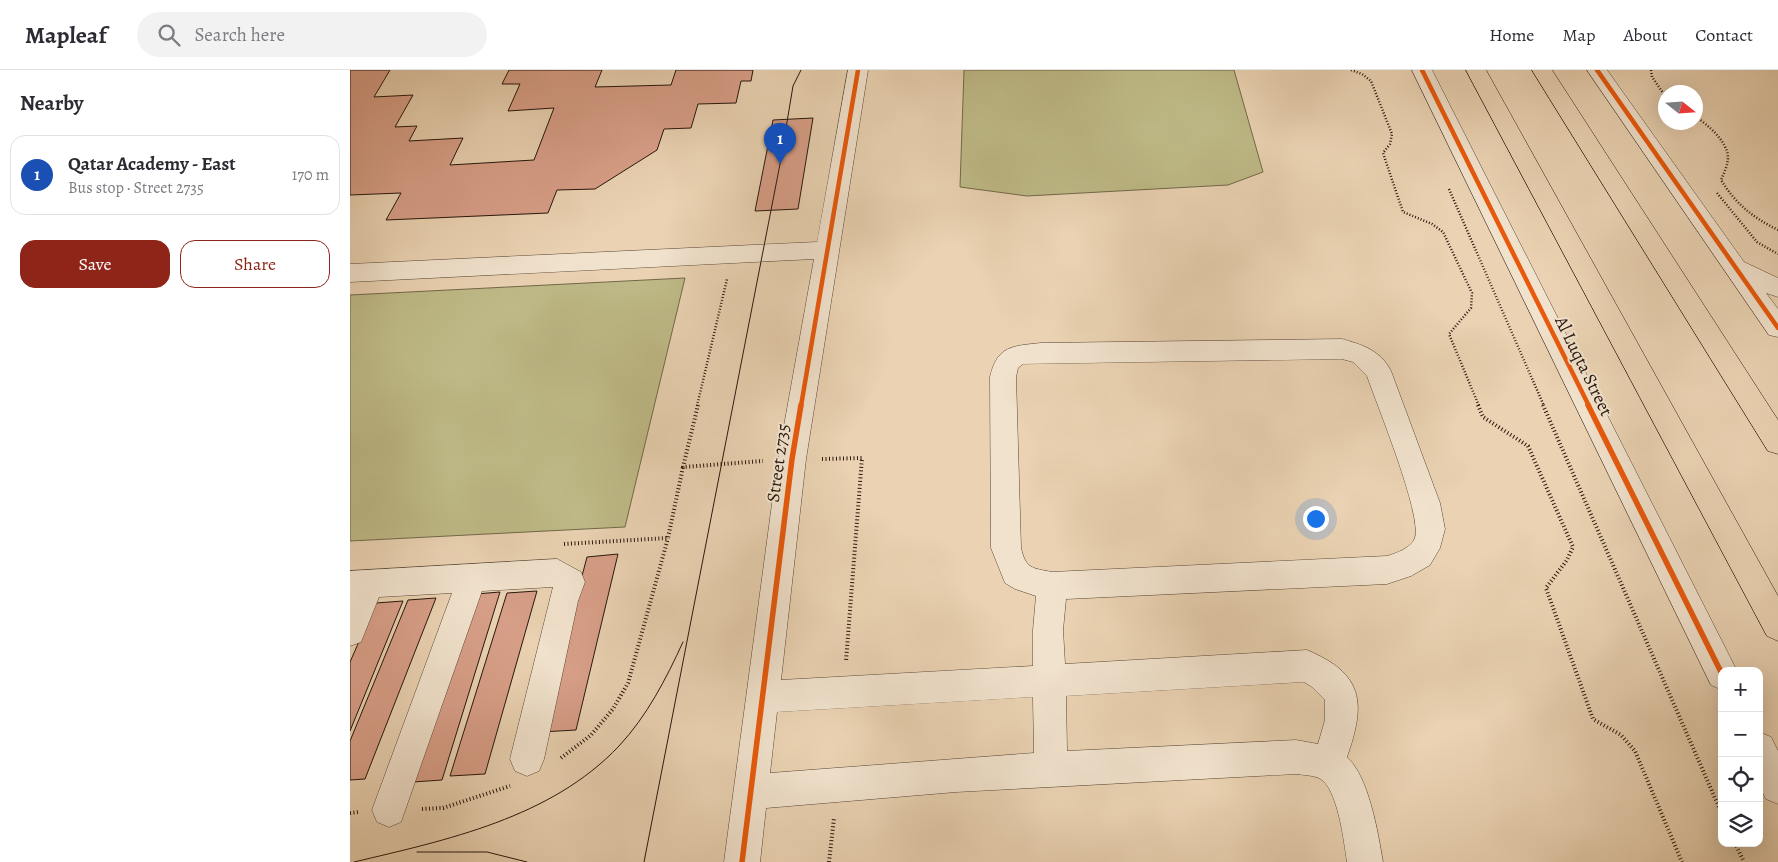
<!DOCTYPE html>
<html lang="en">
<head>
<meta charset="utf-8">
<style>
	:root { --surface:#fff; --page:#f2f2f3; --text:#2b2b33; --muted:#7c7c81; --line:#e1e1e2; --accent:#8f2418 }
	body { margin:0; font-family:Alegreya,serif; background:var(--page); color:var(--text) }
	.controls { position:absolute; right:15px; bottom:15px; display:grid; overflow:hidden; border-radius:10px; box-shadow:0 5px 20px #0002 }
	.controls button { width:45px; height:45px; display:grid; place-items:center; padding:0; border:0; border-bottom:1px solid var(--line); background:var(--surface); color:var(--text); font:25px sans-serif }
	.compass { position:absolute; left:1308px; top:15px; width:45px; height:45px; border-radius:50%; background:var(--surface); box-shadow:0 5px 20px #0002; rotate:107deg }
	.you { position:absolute; left:965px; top:448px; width:18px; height:18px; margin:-12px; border:4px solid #fff; border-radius:50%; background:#1a73e8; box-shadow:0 0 0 8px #1a73e833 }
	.badge { display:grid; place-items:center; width:32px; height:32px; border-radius:50%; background:var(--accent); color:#fff; font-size:16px; font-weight:700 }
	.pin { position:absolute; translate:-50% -41px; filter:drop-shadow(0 1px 2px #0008) }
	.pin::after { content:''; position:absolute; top:26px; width:18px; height:15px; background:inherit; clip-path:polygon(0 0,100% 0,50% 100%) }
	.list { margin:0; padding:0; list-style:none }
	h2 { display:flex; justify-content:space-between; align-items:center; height:65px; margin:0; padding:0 20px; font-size:21px }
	h2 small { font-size:16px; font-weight:400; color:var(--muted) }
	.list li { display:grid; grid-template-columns:32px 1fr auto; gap:15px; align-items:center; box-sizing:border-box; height:80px; margin:0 10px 10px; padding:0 10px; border:1px solid var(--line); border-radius:15px }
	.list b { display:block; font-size:19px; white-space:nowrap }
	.list p { margin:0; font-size:16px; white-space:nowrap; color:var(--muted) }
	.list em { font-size:16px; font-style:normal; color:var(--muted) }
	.actions { display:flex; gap:10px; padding:15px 20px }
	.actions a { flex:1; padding:11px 0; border:1px solid var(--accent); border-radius:15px; text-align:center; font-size:18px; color:var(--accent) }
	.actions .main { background:var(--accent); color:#fff }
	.icon { flex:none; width:28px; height:28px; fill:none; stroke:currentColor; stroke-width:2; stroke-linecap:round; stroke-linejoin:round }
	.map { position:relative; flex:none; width:1428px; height:792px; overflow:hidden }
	header { display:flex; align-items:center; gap:30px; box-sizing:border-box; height:70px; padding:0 25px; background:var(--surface); border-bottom:1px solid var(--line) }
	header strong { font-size:24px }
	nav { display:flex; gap:28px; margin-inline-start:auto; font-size:18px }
	.search { width:350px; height:45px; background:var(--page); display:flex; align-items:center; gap:12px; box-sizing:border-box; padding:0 18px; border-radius:28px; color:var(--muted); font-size:19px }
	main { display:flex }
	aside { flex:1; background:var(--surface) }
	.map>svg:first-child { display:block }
</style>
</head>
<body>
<header>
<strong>Mapleaf</strong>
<div class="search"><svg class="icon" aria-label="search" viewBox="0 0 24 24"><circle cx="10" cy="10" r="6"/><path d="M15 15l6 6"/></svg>Search here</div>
<nav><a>Home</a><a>Map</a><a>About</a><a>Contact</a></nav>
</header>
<main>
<aside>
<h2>Nearby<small></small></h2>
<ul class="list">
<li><span class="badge" style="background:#1a4fb4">1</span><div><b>Qatar Academy - East</b><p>Bus stop · Street 2735</p></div><em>170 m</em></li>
</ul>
<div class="actions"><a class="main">Save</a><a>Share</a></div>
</aside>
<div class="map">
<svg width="1428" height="792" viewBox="0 0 1428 792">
	<rect width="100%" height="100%" fill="#ead2b2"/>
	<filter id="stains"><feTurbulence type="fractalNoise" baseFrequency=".004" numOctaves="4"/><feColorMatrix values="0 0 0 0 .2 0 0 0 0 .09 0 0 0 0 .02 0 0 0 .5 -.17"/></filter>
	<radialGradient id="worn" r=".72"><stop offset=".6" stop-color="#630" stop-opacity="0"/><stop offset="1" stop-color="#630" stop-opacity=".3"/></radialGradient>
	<path fill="#beba87" stroke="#72684a" d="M 614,0 L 884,0 L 913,102 L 878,115 L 677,126 L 610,117 Z
		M 335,208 L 275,457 L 0,471 L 0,225 Z"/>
	<path fill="#d89f88" stroke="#27170d" d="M 0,0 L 40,0 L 24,27 L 63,25 L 45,57 L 67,56 L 59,71 L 113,68 L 100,95 L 184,90 L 204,38 L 158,41 L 170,14 L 152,14 L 159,0 L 252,0 L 245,17 L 321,15 L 326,0 L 403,0 L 401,11 L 391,11 L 386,33 L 348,34 L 341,58 L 314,59 L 307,80 L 245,119 L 207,120 L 198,143 L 36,150 L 51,123 L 0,125 Z
		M 463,48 L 448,139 L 405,141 L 423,50 Z
		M 268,484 L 226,660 L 191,662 L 237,487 Z
		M 187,521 L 135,704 L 100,706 L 157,523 Z
		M 150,522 L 92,710 L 63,712 L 126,524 Z
		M 86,528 L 15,709 L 0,710 L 0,671 L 58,530 Z
		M 53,531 L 0,661 L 0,592 L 26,533 Z"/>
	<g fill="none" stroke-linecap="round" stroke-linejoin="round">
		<defs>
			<path id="minor" d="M 498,0 L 518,0 L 456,389 L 431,610 L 683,596 L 683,560 L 686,526 L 665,519 L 655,513 L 641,478 L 640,307 C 647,276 662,276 691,273 L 992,269 C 1013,275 1030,280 1041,301 L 1090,433 L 1095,459 L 1090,478 L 1080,495 L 1061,506 L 1037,514 L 716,529 L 713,560 L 715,594 L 957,580 C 1014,604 1016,633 997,687 C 1019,707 1028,763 1033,792 L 997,792 C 994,773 988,717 969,708 C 962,705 953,705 946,704 L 606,722 L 416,738 L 410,792 L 374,792 L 428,389 L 464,189 L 0,212 L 0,194 L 467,172 ZM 992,289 L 1003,292 L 1017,306 C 1027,335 1072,444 1065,468 C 1061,478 1047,483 1037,486 L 702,502 C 682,498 676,499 671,478 L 666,307 L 668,298 L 673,294 ZM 954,612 L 962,617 L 975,630 L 975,650 L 968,674 L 946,670 L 717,681 L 716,626 ZM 683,627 L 684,683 L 420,703 L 427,642 Z
				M 1062,0 L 1082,0 L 1383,593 L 1387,601 L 1372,601 L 1372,620 L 1361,615 Z
				M 1237,0 L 1257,0 L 1394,192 L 1428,208 L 1428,227 L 1416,223 L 1428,239 L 1428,267 L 1419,265 Z
				M 207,489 L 231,502 L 235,512 L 228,531 L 194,689 L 189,701 L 177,706 L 165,701 L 160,689 L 203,517 L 132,521 L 51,752 L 39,757 L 27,752 L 22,740 L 102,523 L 29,527 L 11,572 L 0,576 L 0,501 Z
				M 1409,662 L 1421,667 L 1428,681 L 1428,734 L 1416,729 L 1409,715 Z"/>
			<path id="major" d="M 1116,0 L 1136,0 L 1428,526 L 1428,571 L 1417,566 Z
				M 1182,0 L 1202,0 L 1428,350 L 1428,384 L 1418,381 Z"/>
		</defs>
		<use href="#minor" stroke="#584636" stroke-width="1"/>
		<use href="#major" stroke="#27170d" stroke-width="1"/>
		<path stroke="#27170d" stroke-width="2.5" stroke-dasharray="1 2" stroke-linecap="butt" d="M 1001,0 L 1012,4 L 1021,11 L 1042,64 L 1040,74 L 1033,83 L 1053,142 L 1082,154 L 1093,162 L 1122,223 L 1121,238 L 1099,264 L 1129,336
			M 1301,0 L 1302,7 L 1316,27
			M 1346,47 C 1358,55 1377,71 1378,87 C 1378,95 1374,103 1371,110 C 1386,134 1402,147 1428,160
			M 1099,119 L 1194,336
			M 1367,123 L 1407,172 L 1428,184
			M 347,336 L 377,209"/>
		<path stroke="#27170d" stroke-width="4" stroke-dasharray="1 2.5" stroke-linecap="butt" d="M 348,335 L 333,397 L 413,391
			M 1128,335 L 1133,347 L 1178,376 L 1223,477 L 1217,490 L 1196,518 L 1243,649 L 1271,665 L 1285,681 L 1332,792
			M 1193,335 L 1372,744
			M 472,389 L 512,388 L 496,591
			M 214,474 L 318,468 L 333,397
			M 211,688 L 241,665 L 263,639 L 278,613 L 318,468
			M 72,739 L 93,738 L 160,716
			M 0,743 L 9,742
			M 1385,773 L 1394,792
			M 479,792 L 484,748"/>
		<use href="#minor" fill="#f1e2cd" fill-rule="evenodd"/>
		<use href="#major" fill="#ead2b2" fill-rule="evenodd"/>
		<path stroke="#27170d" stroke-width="1" d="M 67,782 L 137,782 L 177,792
			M 4,792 C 97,770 201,748 269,676 C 297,646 316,609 333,572
			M 294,792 L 430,94 L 443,16 L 451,0"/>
		<defs>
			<path id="cycleway-far1" d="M 1072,0 L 1239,336
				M 1247,0 L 1428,258
				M 451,336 L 508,0"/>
			<path id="cycleway" d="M 1238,335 L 1372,604
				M 392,792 L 442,389 L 451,335"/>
		</defs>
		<use href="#cycleway-far1" stroke="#f1e2cd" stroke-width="7"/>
		<use href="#cycleway" stroke="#f1e2cd" stroke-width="9"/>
		<use href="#cycleway-far1" stroke="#e8590c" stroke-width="4.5"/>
		<use href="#cycleway" stroke="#e8590c" stroke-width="5.5"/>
	</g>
	<g text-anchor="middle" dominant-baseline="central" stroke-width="4" stroke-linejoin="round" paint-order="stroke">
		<g font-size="18" fill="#27170d" stroke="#f1e2cd">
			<text transform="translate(1234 296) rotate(64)">Al Luqta Street</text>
			<text transform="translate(428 393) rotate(-82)">Street 2735</text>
		</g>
	</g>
	<rect width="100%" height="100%" filter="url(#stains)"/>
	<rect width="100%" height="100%" fill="url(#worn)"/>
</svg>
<div class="controls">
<button>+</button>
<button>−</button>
<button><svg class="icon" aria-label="locate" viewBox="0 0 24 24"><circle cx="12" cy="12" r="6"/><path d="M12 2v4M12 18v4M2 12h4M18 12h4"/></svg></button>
<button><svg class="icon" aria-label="layers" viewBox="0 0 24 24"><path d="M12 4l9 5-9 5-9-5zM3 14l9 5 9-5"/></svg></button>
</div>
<svg class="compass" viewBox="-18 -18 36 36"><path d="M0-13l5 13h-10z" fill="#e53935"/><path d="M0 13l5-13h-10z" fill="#7c7c81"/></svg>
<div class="you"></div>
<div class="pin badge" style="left:430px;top:94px;background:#1a4fb4">1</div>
</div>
</main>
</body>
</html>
